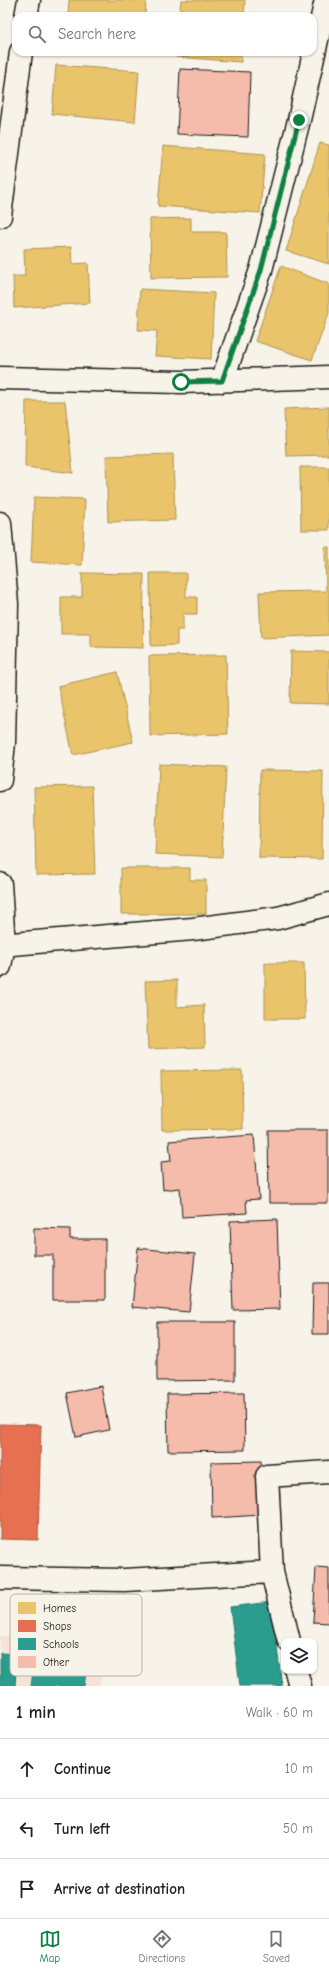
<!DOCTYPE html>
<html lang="en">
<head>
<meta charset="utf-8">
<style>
	:root { --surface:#fff; --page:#f2f2f2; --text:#202124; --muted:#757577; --line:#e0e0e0; --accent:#0b8043 }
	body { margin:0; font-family:"Comic Neue",sans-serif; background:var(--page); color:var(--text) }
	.controls { position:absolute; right:12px; bottom:12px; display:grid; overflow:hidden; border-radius:8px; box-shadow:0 1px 3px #0004 }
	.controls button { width:36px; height:36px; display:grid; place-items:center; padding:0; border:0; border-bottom:1px solid var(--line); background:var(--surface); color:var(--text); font:20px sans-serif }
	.stop { position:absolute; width:12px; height:12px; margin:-9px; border:3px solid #0b8043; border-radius:50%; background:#fff }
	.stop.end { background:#0b8043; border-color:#fff; box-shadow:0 1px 4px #0008 }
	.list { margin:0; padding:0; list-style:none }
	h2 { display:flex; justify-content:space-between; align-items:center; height:52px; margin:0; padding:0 16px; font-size:17px }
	h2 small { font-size:13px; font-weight:400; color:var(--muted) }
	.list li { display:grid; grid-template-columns:26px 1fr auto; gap:12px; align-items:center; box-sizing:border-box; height:60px; padding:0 16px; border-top:1px solid var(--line) }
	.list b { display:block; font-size:15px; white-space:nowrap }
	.list em { font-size:13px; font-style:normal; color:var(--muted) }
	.icon { flex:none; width:22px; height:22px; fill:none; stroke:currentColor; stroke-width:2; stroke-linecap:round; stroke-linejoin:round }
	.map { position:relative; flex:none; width:329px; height:1686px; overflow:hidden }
	.search { position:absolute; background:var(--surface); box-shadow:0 1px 3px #0004; left:12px; right:12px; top:12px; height:44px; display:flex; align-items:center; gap:10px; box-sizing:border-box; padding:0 14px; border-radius:12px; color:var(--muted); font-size:15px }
	.sheet { height:232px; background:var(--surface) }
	nav { display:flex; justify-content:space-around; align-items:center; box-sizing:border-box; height:56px; border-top:1px solid var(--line); background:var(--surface); font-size:11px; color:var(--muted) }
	nav a { display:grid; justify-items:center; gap:2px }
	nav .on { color:var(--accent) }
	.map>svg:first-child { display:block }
</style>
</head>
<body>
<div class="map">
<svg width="329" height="1686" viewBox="0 0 329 1686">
	<rect width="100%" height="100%" fill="#f7f3e8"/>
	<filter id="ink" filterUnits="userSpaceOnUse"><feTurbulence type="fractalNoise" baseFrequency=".025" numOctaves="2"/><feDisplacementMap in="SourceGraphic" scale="8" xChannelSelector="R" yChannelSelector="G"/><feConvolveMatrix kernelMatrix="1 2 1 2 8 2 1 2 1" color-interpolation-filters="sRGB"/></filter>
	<g filter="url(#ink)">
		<path fill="#f6e2d6" d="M 0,1636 L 104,1643 L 100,1686 L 0,1686 Z"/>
		<path fill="#e9c46a" stroke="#ac9253" d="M 69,0 L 146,0 L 145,16 L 68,16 Z
			M 181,0 L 245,0 L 244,16 L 179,16 Z
			M 177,52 L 241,52 L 241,62 L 176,57 Z
			M 56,65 L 139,71 L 135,122 L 52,114 Z
			M 320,143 L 329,145 L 329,264 L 286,251 Z
			M 163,146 L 265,154 L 260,213 L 158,206 Z
			M 191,218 L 191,232 L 226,232 L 227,277 L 151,278 L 150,219 Z
			M 71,247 L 72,264 L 88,263 L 90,303 L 14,308 L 13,276 L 25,276 L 24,249 Z
			M 281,266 L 329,284 L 329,313 L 312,360 L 255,341 Z
			M 140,289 L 214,293 L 211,359 L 155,356 L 157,331 L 138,330 Z
			M 26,401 L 65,401 L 73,473 L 25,467 Z
			M 329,407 L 329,455 L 286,456 L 284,409 Z
			M 173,454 L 175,520 L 108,522 L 106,456 Z
			M 300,467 L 329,467 L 329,530 L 301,530 Z
			M 34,497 L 85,499 L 82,565 L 31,562 Z
			M 325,547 L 329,547 L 329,635 L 261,638 L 259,592 L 326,591 Z
			M 82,573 L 144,574 L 143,648 L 91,647 L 91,634 L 61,634 L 61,597 L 82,597 Z
			M 150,573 L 186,573 L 186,597 L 197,597 L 197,614 L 183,614 L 183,630 L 177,630 L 177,645 L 151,646 Z
			M 291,651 L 329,652 L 329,704 L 290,703 Z
			M 226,655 L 228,734 L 150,736 L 149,656 Z
			M 117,672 L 133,742 L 73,755 L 58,686 Z
			M 159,764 L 226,767 L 222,857 L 155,854 Z
			M 260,770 L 323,771 L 322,859 L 259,858 Z
			M 92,786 L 95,874 L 36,875 L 34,787 Z
			M 121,868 L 190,868 L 190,880 L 206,880 L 206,914 L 121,914 Z
			M 265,963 L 304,963 L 305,1019 L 265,1019 Z
			M 177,980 L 177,1007 L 204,1005 L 205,1047 L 148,1049 L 145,981 Z
			M 242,1070 L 243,1129 L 162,1130 L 161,1071 Z"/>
		<path fill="#e76f51" stroke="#aa5641" d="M 0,1424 L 41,1425 L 38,1540 L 0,1539 Z"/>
		<path fill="#2a9d8f" stroke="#26766c" d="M 271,1602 L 282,1686 L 240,1686 L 230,1607 Z
			M 37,1645 L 89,1653 L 84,1686 L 31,1686 Z
			M 0,1653 L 17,1654 L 15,1686 L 0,1686 Z"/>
		<path fill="#f5bcac" stroke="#1c1c1c" d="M 180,69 L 250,72 L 248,137 L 177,134 Z
			M 268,1130 L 328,1130 L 328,1203 L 269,1203 Z
			M 254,1135 L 259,1199 L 246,1200 L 247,1213 L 182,1217 L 180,1188 L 163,1190 L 161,1162 L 171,1161 L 169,1141 Z
			M 277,1219 L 280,1309 L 233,1310 L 230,1221 Z
			M 34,1228 L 70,1229 L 70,1239 L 105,1239 L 105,1300 L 53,1300 L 53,1255 L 34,1255 Z
			M 138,1248 L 195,1254 L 189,1312 L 132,1307 Z
			M 313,1283 L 329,1283 L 329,1334 L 312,1334 Z
			M 157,1322 L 235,1322 L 235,1380 L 157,1381 Z
			M 101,1386 L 109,1430 L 76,1437 L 67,1393 Z
			M 244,1393 L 245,1450 L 168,1451 L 167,1394 Z
			M 261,1461 L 262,1515 L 212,1518 L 211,1462 Z
			M 316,1567 L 329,1568 L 329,1623 L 313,1622 Z"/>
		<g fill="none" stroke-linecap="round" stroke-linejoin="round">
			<defs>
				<path id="street" d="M 26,16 L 29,0
					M 0,216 L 21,52
					M 0,378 L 181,382 L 329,377
					M 222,381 L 261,270 L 299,120 L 326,0
					M 0,523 L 7,604 L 4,743 L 0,780
					M 0,884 L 4,945 L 0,966
					M 0,945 L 193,929 L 278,918 L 329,904
					M 0,1578 L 124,1580 L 272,1572
					M 289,1641 L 272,1572 L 267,1476 L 329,1472
					M 296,1671 L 300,1686"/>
			</defs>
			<use href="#street" stroke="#1c1c1c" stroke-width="25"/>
			<use href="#street" stroke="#f7f3e8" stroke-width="22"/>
		</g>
	</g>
	<g fill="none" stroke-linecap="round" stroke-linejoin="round" filter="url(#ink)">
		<path stroke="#0b8043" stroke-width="5" d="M 181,382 L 222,381 L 261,270 L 299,120"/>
	</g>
	<rect x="10" y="1594" width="132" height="82" rx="6" fill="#f7f3e8" stroke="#b5b2ab" stroke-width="1"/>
	<rect x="18" y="1602" width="18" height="12" fill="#e9c46a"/>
	<rect x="18" y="1620" width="18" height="12" fill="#e76f51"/>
	<rect x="18" y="1638" width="18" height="12" fill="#2a9d8f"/>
	<rect x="18" y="1656" width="18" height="12" fill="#f5bcac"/>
	<g font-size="11" fill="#1c1c1c">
		<text x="43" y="1612">Homes</text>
		<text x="43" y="1630">Shops</text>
		<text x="43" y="1648">Schools</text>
		<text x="43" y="1666">Other</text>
	</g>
</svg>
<div class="controls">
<button><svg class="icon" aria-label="layers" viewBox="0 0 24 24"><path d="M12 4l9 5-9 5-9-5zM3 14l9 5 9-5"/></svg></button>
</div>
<div class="stop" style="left:181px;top:382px"></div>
<div class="stop end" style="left:299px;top:120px"></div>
<div class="search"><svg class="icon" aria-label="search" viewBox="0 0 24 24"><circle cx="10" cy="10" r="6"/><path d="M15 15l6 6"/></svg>Search here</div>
</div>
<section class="sheet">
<h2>1 min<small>Walk · 60 m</small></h2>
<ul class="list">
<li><svg class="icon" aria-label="ahead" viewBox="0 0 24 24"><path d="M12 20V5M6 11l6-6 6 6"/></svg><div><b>Continue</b></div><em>10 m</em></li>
<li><svg class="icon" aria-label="left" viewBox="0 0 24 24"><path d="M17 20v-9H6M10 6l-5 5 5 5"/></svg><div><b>Turn left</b></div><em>50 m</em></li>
<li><svg class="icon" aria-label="arrive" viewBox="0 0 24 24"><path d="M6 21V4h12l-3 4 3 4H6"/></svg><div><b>Arrive at destination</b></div></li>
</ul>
</section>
<nav>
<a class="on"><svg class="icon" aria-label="map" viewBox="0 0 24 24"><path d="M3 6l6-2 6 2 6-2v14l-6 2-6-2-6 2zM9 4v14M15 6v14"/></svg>Map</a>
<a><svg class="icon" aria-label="directions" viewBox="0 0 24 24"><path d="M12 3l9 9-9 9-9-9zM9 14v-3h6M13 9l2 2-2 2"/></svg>Directions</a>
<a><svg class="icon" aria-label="saved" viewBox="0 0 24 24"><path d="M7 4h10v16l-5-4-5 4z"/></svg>Saved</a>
</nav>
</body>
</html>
